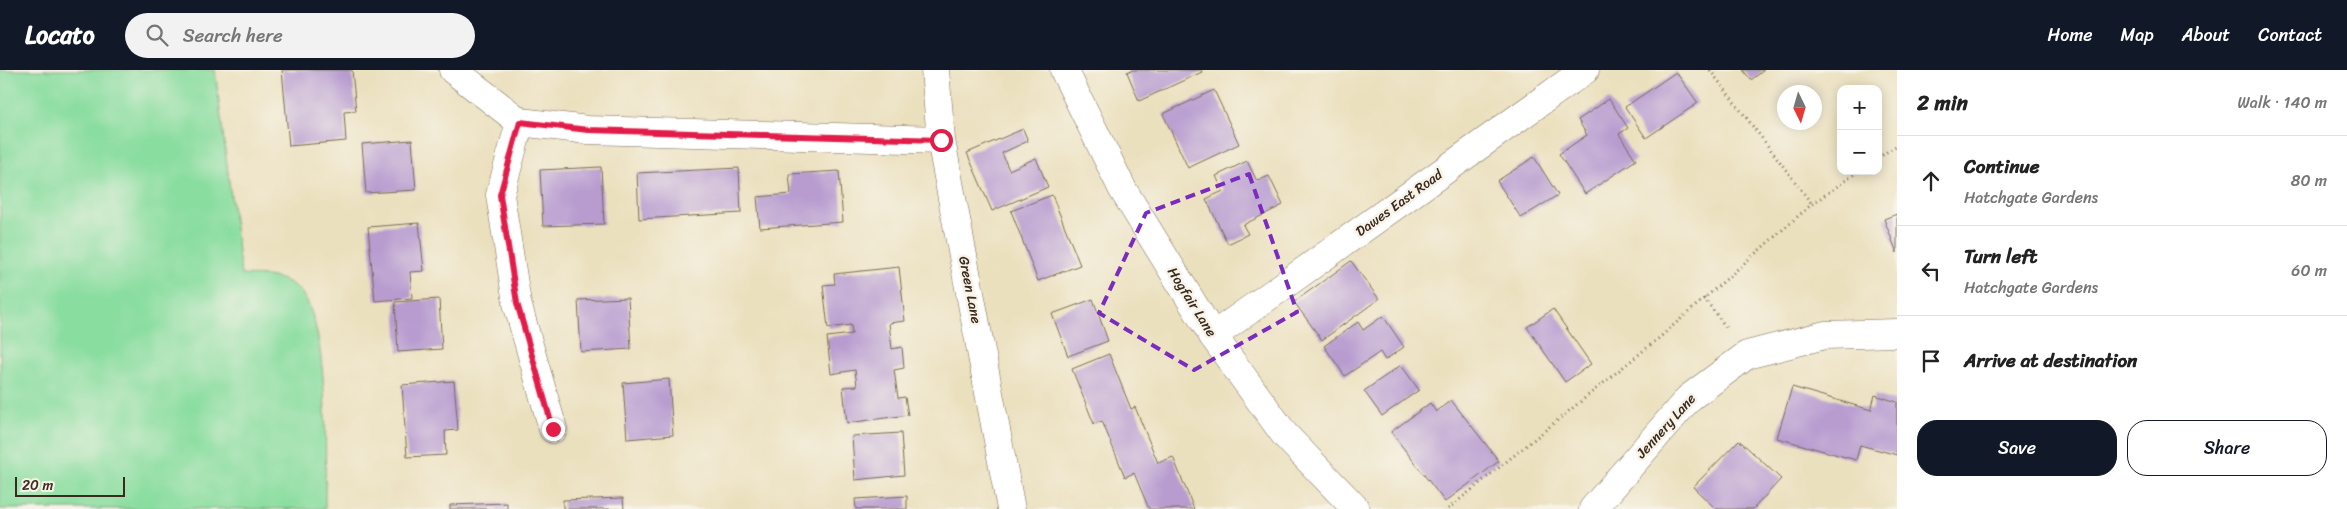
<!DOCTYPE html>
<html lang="en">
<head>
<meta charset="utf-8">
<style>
	:root { --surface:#fff; --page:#f2f2f2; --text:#222; --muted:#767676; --line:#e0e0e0; --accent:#111827 }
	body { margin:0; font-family:Sriracha,sans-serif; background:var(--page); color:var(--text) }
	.controls { position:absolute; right:15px; top:15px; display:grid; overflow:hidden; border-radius:10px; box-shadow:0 2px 12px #0003 }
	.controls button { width:45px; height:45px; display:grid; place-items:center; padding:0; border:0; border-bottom:1px solid var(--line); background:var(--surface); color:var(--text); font:25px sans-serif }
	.compass { position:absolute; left:1777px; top:15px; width:45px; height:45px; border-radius:50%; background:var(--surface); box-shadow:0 2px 12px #0003; rotate:175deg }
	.scale { position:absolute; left:15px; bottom:12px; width:110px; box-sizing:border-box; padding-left:5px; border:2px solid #3b2a1e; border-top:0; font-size:14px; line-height:18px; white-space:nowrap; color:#3b2a1e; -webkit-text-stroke:4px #f7f3e8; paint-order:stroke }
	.stop { position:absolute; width:15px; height:15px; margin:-11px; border:4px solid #e11d48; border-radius:50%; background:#fff }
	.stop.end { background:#e11d48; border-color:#fff; box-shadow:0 1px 5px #0008 }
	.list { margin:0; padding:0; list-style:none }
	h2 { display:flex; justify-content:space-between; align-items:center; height:65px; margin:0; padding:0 20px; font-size:21px }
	h2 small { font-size:16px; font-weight:400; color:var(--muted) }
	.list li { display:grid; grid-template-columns:32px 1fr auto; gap:15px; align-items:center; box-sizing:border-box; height:90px; padding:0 20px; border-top:1px solid var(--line) }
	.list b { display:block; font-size:19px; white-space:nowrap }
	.list p { margin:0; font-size:16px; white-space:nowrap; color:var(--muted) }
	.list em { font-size:16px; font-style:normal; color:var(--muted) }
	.actions { display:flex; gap:10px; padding:15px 20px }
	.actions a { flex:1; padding:11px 0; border:1px solid var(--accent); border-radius:20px; text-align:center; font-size:18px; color:var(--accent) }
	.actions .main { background:var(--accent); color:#fff }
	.icon { flex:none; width:28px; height:28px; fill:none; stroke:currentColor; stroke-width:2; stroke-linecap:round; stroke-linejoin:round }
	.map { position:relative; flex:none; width:1897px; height:439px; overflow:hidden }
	header { display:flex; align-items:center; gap:30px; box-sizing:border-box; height:70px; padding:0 25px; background:var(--accent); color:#fff }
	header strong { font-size:24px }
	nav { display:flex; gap:28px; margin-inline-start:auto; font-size:18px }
	.search { width:350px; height:45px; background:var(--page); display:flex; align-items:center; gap:12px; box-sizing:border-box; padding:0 18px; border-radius:28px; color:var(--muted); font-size:19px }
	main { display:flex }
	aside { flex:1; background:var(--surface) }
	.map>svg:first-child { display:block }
</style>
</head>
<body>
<header>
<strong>Locato</strong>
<div class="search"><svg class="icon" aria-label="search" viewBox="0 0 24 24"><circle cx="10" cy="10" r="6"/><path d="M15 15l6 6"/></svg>Search here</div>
<nav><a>Home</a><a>Map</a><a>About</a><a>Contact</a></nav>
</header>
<main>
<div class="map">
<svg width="1897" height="439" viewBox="0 0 1897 439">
	<rect width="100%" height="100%" fill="#f7f3e8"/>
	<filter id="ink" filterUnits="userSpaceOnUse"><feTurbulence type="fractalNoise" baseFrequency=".02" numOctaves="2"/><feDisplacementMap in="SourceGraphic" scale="10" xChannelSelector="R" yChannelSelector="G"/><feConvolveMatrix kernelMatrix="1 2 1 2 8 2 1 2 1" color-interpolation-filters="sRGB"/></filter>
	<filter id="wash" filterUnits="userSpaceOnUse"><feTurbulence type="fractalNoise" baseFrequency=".0096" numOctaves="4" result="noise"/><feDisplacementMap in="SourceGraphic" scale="20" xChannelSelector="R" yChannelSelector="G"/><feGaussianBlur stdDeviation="1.12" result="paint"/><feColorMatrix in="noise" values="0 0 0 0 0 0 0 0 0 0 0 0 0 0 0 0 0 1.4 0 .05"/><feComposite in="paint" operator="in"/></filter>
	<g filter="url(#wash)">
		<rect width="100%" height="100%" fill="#ebe0be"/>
		<path fill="#88dd9f" stroke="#62845e" d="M 0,0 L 215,0 L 241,205 C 260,206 279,204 296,217 C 332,246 325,392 325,439 L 0,439 Z"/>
		<g id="blocks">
			<path fill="#b89cd0" d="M 282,0 L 352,0 L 356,41 L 344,42 L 346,71 L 289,76 Z
				M 1132,0 L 1201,0 L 1202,2 L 1139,31 L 1127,2 Z
				M 1743,0 L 1764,0 L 1751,10 Z
				M 1676,2 L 1698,33 L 1646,68 L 1625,37 Z
				M 1214,20 L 1239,74 L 1188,98 L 1163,44 Z
				M 1609,29 L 1628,58 L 1619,64 L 1636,90 L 1585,124 L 1559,84 L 1587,65 L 1578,50 Z
				M 1023,59 L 1028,71 L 1002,83 L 1009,100 L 1036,88 L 1048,117 L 992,141 L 967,83 Z
				M 412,70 L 416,120 L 366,123 L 362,74 Z
				M 1534,87 L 1558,125 L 1521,148 L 1497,111 Z
				M 1247,91 L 1257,111 L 1269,106 L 1283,135 L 1243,155 L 1248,164 L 1228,174 L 1206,129 L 1223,121 L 1216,106 Z
				M 601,97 L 604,154 L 543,156 L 540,100 Z
				M 739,98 L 741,143 L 639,149 L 637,103 Z
				M 839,101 L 843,152 L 760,158 L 757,127 L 791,124 L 789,104 Z
				M 1052,125 L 1080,195 L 1038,211 L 1011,141 Z
				M 1897,144 L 1897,183 L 1884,149 Z
				M 419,153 L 424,201 L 410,202 L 412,228 L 375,231 L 368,157 Z
				M 1351,191 L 1379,229 L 1322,270 L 1294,232 Z
				M 899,197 L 905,251 L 889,253 L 892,279 L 902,277 L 904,298 L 894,300 L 898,328 L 905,327 L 908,345 L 847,353 L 843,317 L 857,316 L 855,300 L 831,304 L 827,267 L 852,264 L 851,255 L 828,258 L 823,215 L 835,214 L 834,204 Z
				M 628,228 L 631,279 L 581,282 L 578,230 Z
				M 439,229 L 442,279 L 398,282 L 395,232 Z
				M 1093,229 L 1108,271 L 1068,286 L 1052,244 Z
				M 1553,239 L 1591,294 L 1565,312 L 1527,257 Z
				M 1383,246 L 1404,277 L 1385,290 L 1380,282 L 1345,306 L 1324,276 L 1358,252 L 1363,260 Z
				M 1109,284 L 1131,339 L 1135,337 L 1158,393 L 1173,387 L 1194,439 L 1149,439 L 1134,403 L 1125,407 L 1102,351 L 1094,354 L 1072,299 Z
				M 1401,295 L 1419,320 L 1382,346 L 1364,321 Z
				M 669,309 L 673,365 L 627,369 L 623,313 Z
				M 454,311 L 458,360 L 445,361 L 446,385 L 407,387 L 402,315 Z
				M 1792,317 L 1871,340 L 1875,325 L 1897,332 L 1897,385 L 1860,375 L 1856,390 L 1777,368 Z
				M 1451,330 L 1499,391 L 1445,432 L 1391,362 L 1430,333 L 1436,342 Z
				M 901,363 L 904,405 L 855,410 L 852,366 Z
				M 1739,370 L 1781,409 L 1753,439 L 1716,439 L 1693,417 Z
				M 907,426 L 907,439 L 856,439 L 855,429 Z
				M 623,428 L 624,439 L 563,439 L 563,430 Z
				M 507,433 L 507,439 L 450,439 L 450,435 Z"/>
		</g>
	</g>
	<g filter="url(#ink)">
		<use href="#blocks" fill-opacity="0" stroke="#796a56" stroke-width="1"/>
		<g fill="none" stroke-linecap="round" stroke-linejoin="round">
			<defs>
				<path id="minor" d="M 453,0 L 520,52 L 588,60 L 941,70
					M 935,0 L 941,70 L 1011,439
					M 520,52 L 500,125 L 517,233 L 553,359
					M 1213,266 L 1585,0
					M 1593,439 L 1689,328 L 1747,285 L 1825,265 L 1897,263"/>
				<path id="tertiary" d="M 1064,0 L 1123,120 L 1213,266 L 1285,365 L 1356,439"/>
			</defs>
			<use href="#minor" stroke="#796a56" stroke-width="29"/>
			<use href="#tertiary" stroke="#796a56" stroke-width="29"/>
			<path stroke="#796a56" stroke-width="3" stroke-dasharray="1 4" stroke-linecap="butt" d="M 1710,0 L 1812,134
				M 1878,88 L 1897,75
				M 1704,228 L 1728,260
				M 1448,439 L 1659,268 L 1812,134 L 1859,101"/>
			<use href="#minor" stroke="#fff" stroke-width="28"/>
			<use href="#tertiary" stroke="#fff" stroke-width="28"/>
		</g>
	</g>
	<g fill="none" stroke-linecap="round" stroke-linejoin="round" filter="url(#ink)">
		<path stroke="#e11d48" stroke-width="6" d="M 553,359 L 517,233 L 500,125 L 520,52 L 588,60 L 941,70"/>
	</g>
	<path fill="none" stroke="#7b2cbf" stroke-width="4" stroke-dasharray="10 6" stroke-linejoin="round" d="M 1249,104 L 1297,242 L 1194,300 L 1099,243 L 1146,143 Z"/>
	<g text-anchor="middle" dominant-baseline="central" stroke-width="5" stroke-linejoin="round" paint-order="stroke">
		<g font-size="14" fill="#3b2a1e" stroke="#f7f3e8">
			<text transform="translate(1399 133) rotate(-36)">Dawes East Road</text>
			<text transform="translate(970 220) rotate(79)">Green Lane</text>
			<text transform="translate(1192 232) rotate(58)">Hogfair Lane</text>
			<text transform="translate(1666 356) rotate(-48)">Jennery Lane</text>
		</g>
	</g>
</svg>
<div class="controls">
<button>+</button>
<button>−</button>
</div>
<svg class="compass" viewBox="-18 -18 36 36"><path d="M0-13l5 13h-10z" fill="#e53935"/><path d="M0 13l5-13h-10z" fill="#767676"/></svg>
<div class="scale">20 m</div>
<div class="stop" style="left:941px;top:70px"></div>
<div class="stop end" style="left:553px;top:359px"></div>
</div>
<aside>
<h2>2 min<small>Walk · 140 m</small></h2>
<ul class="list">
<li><svg class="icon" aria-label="ahead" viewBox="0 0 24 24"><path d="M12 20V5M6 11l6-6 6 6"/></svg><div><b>Continue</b><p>Hatchgate Gardens</p></div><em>80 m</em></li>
<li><svg class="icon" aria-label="left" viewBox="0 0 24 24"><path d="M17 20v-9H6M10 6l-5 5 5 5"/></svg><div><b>Turn left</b><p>Hatchgate Gardens</p></div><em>60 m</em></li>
<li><svg class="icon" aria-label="arrive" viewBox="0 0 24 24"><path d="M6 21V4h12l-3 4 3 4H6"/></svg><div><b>Arrive at destination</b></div></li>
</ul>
<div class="actions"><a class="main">Save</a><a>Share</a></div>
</aside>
</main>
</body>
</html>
